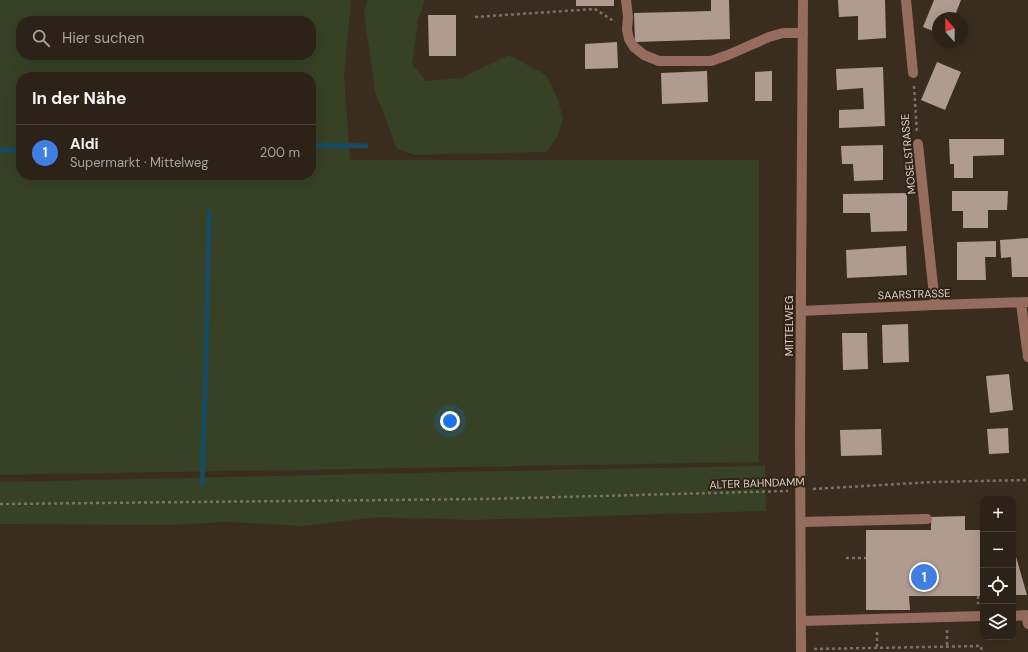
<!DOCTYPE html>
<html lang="de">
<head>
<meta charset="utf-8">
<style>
	:root { --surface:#2c2217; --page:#342a20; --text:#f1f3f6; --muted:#a6a4a1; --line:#483f36; --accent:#f389f1 }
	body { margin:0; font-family:"DM Sans",sans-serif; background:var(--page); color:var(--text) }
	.controls { position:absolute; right:12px; bottom:12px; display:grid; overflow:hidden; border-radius:8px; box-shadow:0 4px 16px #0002 }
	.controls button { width:36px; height:36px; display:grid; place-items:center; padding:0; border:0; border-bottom:1px solid var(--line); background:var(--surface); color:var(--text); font:20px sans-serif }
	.compass { position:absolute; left:932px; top:12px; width:36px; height:36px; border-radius:50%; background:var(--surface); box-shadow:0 4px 16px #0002; rotate:339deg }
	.you { position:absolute; left:450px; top:421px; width:14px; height:14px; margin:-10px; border:3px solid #fff; border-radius:50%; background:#1a73e8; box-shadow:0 0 0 6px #1a73e833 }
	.badge { display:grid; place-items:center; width:26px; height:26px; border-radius:50%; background:var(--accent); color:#fff; font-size:13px; font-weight:700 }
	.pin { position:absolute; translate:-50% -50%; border:2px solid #fff; box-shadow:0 1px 4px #0006 }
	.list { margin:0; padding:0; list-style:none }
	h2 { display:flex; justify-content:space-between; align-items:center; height:52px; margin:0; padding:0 16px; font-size:17px }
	h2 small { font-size:13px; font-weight:400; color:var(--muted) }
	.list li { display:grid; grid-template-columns:26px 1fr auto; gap:12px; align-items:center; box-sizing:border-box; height:56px; padding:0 16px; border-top:1px solid var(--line) }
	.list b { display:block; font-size:15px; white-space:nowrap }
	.list p { margin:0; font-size:13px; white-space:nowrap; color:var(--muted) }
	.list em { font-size:13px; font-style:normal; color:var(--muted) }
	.icon { flex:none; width:22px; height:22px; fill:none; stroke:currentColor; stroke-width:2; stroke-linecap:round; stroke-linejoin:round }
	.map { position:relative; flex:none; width:1028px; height:652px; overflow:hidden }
	.search { position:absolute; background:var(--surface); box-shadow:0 4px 16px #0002; left:16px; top:16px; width:300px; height:44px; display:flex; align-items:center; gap:10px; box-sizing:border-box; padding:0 14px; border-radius:16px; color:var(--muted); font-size:15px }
	.panel { position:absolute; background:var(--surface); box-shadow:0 4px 16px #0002; left:16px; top:72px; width:300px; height:108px; border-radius:16px }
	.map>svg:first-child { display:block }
</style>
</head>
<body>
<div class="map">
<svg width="1028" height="652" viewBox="0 0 1028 652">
	<rect width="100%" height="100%" fill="#3a2d1f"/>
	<path fill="#364126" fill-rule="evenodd" d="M 0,0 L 351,0 L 344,74 L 350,160 L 759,160 L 759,462 L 0,475 ZM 21,21 L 311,21 L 311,55 L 21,55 ZM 21,77 L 311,77 L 311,175 L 21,175 Z
		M 367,0 L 425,0 L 418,20 L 412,64 L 426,81 L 462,78 L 509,55 L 546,75 L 557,97 L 563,118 L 558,136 L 546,152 L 414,155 L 397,149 L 375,91 L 364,13 Z
		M 765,466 L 766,511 L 473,520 L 377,517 L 304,526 L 228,522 L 168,525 L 0,524 L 0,482 L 498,471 Z"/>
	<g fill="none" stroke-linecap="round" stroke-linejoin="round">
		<path stroke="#174b64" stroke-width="5" d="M 311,145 L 366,146
			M 0,150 L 21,150
			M 202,484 L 206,359 L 209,212"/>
	</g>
	<path fill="#b09b90" d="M 576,0 L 614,0 L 614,6 L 576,6 Z
		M 711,0 L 729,0 L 730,39 L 635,42 L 634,13 L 711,11 Z
		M 838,0 L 885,0 L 886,38 L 858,40 L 858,16 L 839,17 Z
		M 934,0 L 961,0 L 954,18 L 938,18 L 938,33 L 923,27 Z
		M 428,15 L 456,15 L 456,56 L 429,56 Z
		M 617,42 L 618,68 L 585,69 L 585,44 Z
		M 937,62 L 961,72 L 945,110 L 921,100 Z
		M 883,67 L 885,126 L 839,128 L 839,110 L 864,109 L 863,88 L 837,90 L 836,69 Z
		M 707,71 L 708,102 L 662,104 L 661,73 Z
		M 772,71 L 772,101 L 755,101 L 755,72 Z
		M 949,139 L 1004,139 L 1004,155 L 973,156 L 973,178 L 954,178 L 954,164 L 950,164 Z
		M 883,145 L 883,180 L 854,181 L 853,164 L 842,164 L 841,146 Z
		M 952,191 L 1008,191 L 1007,210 L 988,210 L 988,228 L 963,228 L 963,211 L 952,211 Z
		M 907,193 L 907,231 L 871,232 L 870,213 L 843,213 L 843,194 Z
		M 1028,238 L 1028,277 L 1012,277 L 1011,257 L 1001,258 L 1000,240 Z
		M 996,241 L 996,257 L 985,257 L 986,280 L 957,280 L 957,242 Z
		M 906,246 L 907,275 L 847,278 L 846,250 Z
		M 908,324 L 909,362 L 883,363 L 882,325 Z
		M 842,333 L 867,333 L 868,369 L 843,370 Z
		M 1009,374 L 1013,410 L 990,413 L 986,376 Z
		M 1008,428 L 1009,453 L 989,454 L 987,429 Z
		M 881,429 L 882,455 L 841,456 L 840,430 Z
		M 965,516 L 965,530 L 983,530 L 983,596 L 909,596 L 910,610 L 866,610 L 866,530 L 931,530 L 931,517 Z
		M 1013,546 L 1027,595 L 1013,595 Z"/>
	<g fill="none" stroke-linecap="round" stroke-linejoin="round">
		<path stroke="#7c7166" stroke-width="2.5" stroke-dasharray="3 3" stroke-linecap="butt" d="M 475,17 L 595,9 L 615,22
			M 914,86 L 917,133
			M 813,489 L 933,482 L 1028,480
			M 0,504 L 485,499 L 788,491
			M 846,558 L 866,558
			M 978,596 L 978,604
			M 947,630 L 947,646
			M 877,632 L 877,647
			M 814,649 L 981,646 L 982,652"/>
		<path stroke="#966c5f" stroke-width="10" d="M 626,0 L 628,17 L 627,30 L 629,39 L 634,47 L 644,55 L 659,61 L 711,61 L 728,55 L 769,37 L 783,33 L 803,33
			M 906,0 L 913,73
			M 918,144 L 935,305
			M 1021,303 L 1028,357
			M 801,311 L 935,305 L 1028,302
			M 801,522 L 927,519
			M 1013,616 L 1026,615 L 1028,624
			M 801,621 L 983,616
			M 801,652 L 800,434 L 803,0"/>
	</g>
	<g text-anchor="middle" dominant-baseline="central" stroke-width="4" stroke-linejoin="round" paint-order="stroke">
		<g font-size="11" fill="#dad2c9" stroke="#302416">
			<text transform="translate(908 154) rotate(-95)">MOSELSTRASSE</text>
			<text transform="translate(914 294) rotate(-2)">SAARSTRASSE</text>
			<text transform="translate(789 326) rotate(-90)">MITTELWEG</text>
			<text transform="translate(757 483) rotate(-2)">ALTER BAHNDAMM</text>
		</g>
	</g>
</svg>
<div class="controls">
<button>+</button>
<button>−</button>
<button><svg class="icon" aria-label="locate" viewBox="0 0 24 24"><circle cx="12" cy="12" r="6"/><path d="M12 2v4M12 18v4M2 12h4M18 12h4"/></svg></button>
<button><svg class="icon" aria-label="layers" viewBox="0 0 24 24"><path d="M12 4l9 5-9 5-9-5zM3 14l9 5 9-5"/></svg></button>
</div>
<svg class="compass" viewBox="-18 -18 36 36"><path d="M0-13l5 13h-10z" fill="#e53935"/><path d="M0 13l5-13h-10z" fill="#a6a4a1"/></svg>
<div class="you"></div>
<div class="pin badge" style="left:924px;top:577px;background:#3f7fe0">1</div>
<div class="search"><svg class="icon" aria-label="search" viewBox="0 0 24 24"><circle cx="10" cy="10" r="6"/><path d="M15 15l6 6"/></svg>Hier suchen</div>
<section class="panel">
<h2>In der Nähe<small></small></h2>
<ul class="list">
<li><span class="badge" style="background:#3f7fe0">1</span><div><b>Aldi</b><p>Supermarkt · Mittelweg</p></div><em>200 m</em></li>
</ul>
</section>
</div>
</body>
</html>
